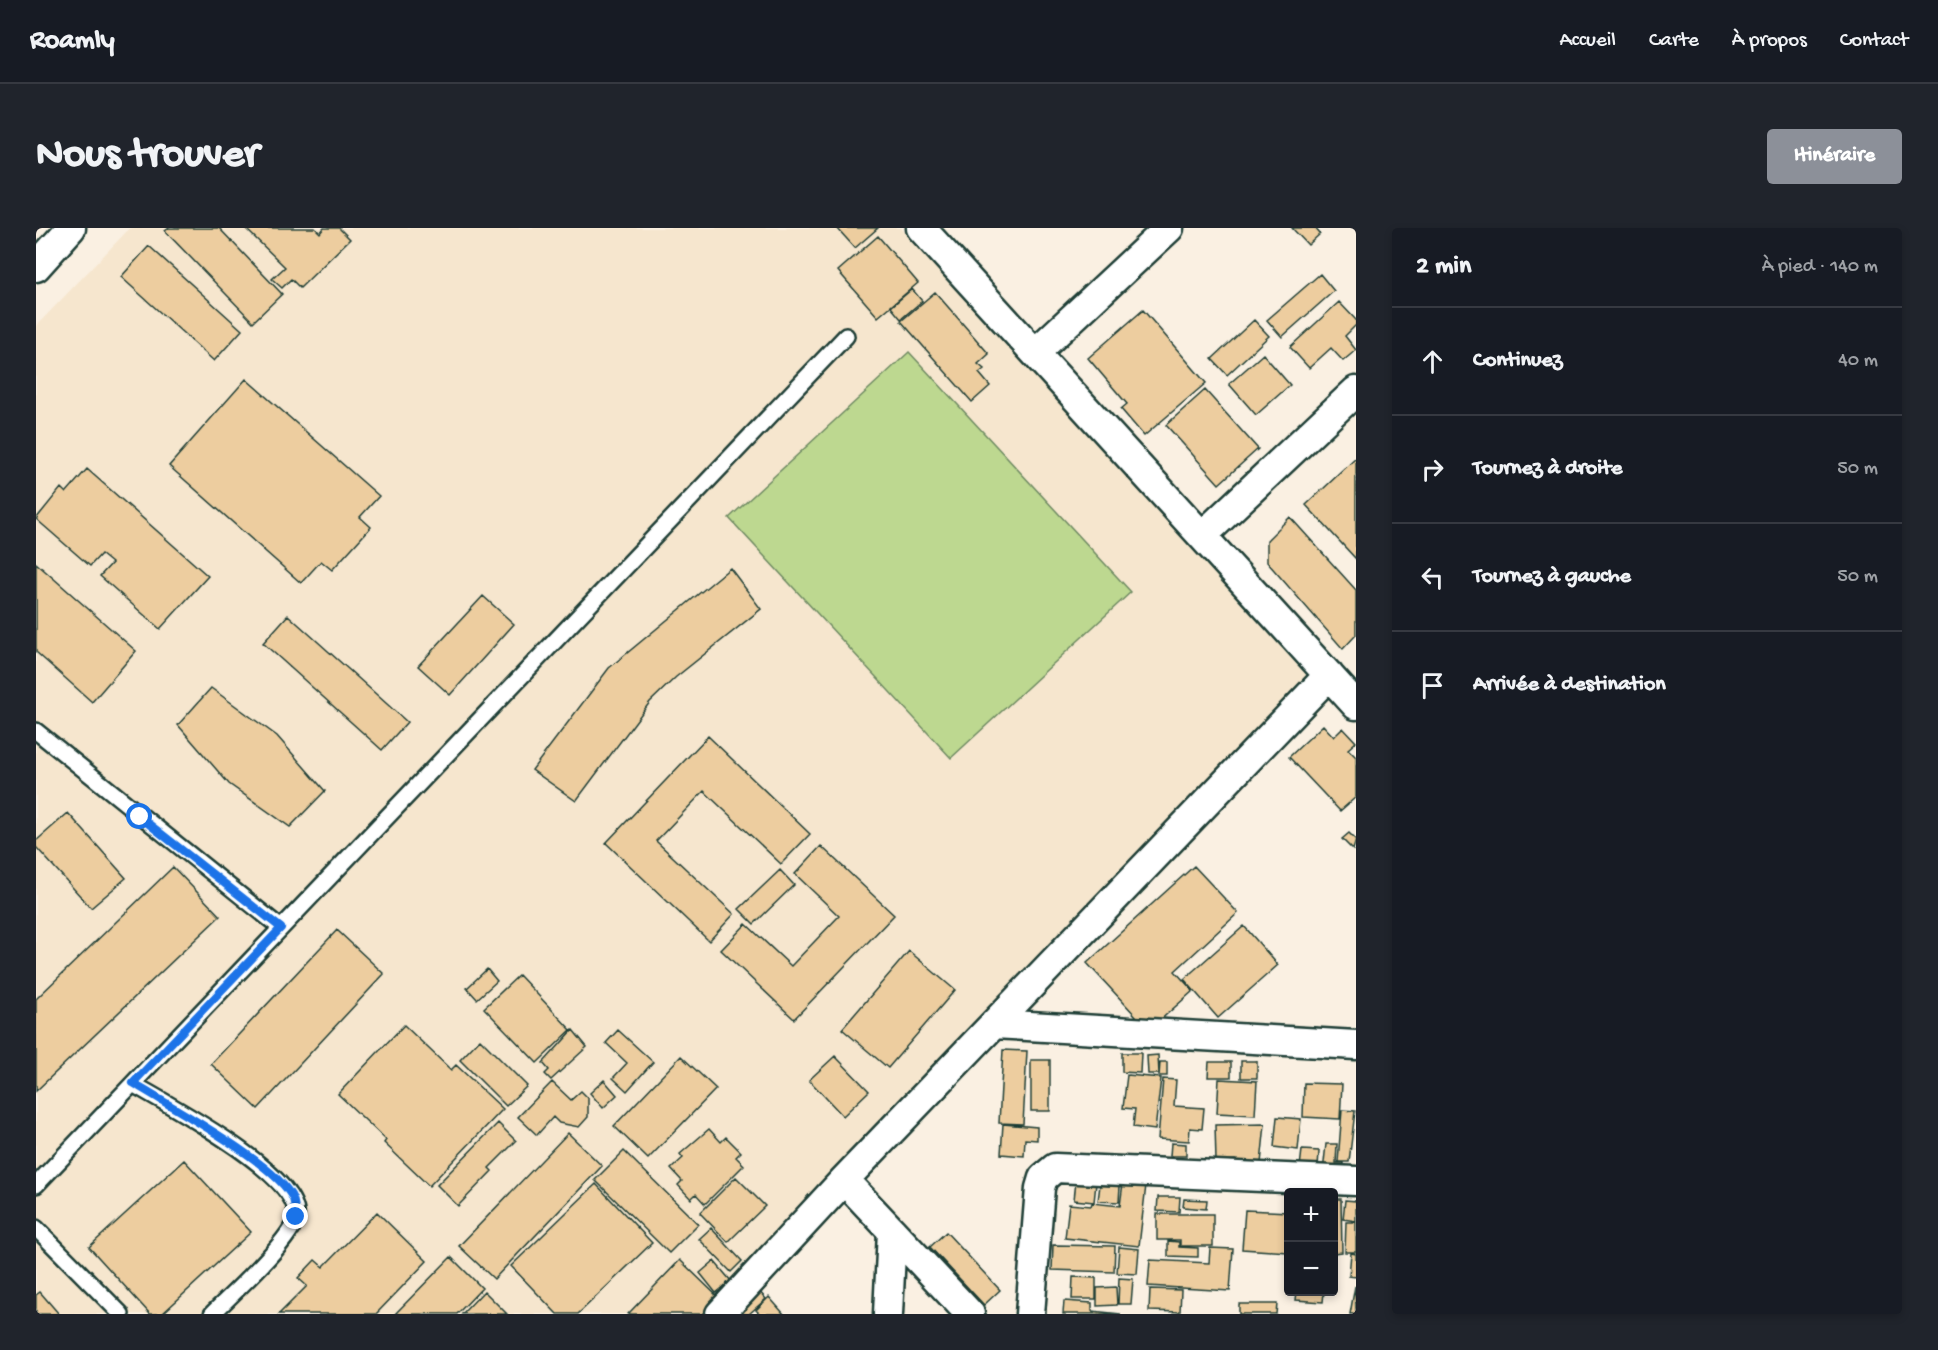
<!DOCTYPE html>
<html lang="fr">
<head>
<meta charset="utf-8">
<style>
	:root { --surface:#171b24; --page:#20242c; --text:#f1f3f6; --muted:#9ea1a6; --line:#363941; --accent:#8c9099 }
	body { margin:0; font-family:"Gochi Hand",sans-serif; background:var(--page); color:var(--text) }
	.controls { position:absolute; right:18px; bottom:18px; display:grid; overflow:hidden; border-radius:6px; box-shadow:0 3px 9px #0003 }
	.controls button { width:54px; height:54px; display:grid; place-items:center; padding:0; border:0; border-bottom:2px solid var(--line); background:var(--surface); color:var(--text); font:30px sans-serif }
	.stop { position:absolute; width:18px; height:18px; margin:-14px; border:4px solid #1a73e8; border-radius:50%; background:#fff }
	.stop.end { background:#1a73e8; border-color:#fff; box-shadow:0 2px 6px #0008 }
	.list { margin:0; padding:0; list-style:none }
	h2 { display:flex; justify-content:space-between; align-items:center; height:78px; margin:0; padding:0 24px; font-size:26px }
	h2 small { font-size:20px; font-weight:400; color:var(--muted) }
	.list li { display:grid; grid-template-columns:39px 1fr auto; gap:18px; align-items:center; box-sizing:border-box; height:108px; padding:0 24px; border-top:2px solid var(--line) }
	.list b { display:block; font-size:22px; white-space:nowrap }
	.list em { font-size:20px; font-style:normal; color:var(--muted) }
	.icon { flex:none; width:33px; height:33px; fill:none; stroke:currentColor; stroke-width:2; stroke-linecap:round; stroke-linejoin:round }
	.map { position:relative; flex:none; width:1320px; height:1086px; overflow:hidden; border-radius:6px }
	header { display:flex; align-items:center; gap:36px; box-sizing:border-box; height:84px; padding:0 30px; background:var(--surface); border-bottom:2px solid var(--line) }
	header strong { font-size:28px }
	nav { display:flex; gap:33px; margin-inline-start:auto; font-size:21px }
	.intro { display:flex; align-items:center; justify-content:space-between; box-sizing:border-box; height:144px; padding:0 36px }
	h1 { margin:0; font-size:42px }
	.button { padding:15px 27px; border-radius:6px; background:var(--accent); color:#fff; font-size:21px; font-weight:700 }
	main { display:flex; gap:36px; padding:0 36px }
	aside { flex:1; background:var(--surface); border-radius:6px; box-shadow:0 3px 9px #0003 }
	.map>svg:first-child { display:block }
</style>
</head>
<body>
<header>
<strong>Roamly</strong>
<nav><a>Accueil</a><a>Carte</a><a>À propos</a><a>Contact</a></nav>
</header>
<div class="intro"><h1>Nous trouver</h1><a class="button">Itinéraire</a></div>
<main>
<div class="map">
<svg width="1320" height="1086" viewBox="0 0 1320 1086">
	<rect width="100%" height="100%" fill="#faf0e2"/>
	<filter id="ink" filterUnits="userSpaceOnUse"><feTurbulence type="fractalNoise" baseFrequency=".0167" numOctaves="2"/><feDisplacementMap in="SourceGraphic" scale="12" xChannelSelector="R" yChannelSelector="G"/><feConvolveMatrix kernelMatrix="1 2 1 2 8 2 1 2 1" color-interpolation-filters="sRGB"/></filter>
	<g filter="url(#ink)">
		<path fill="#f6e6ce" d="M 94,0 L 865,0 L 1273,450 L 676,1086 L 0,1086 L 0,98 Z"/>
		<path fill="#bdd890" stroke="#6e8a62" stroke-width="1.5" d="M 873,124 L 1095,364 L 915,530 L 693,290 Z"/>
		<path fill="#edcd9f" stroke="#1f3d34" stroke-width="1.5" d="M 133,0 L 183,0 L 246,66 L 217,94 L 129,3 Z
			M 209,0 L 279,0 L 284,5 L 288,0 L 303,0 L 314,11 L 264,60 L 255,51 L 246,60 L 236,51 L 249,39 Z
			M 801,0 L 842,0 L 819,20 Z
			M 1256,0 L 1279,0 L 1284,6 L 1272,17 Z
			M 842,8 L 882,55 L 842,89 L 802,43 Z
			M 113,18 L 206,102 L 178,133 L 85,49 Z
			M 1284,46 L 1298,63 L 1246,109 L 1231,92 Z
			M 876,61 L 886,73 L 865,91 L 855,79 Z
			M 899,64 L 953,126 L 942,136 L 948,141 L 943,145 L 954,158 L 936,174 L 865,93 Z
			M 1303,74 L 1320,92 L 1320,97 L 1309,108 L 1320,122 L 1307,133 L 1295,120 L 1273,140 L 1254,119 Z
			M 1107,82 L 1170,155 L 1108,208 L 1085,181 L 1091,176 L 1052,130 Z
			M 1218,92 L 1233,108 L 1191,147 L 1176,131 Z
			M 1227,126 L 1254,157 L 1220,187 L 1193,156 Z
			M 210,151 L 343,268 L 324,289 L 335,299 L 296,342 L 285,333 L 265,355 L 133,238 Z
			M 1169,162 L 1222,221 L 1183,256 L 1130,197 Z
			M 1320,230 L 1320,331 L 1270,277 Z
			M 51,241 L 172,348 L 124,401 L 64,348 L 76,335 L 65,326 L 54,338 L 0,291 L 25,260 L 30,265 Z
			M 1254,289 L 1320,362 L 1320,407 L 1307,421 L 1231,334 L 1231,312 Z
			M 0,335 L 100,423 L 56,474 L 0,424 Z
			M 694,340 L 725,381 L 640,449 L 614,474 L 540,573 L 496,542 L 573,440 Z
			M 447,368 L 478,396 L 414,467 L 382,438 Z
			M 252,387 L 371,494 L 346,522 L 227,415 Z
			M 175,460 L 241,508 L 289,563 L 254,599 L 193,556 L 142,497 Z
			M 1287,497 L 1298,509 L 1307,500 L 1320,514 L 1312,521 L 1320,529 L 1320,569 L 1304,583 L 1253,529 Z
			M 672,508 L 774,606 L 745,636 L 668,563 L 620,613 L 698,686 L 673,713 L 570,615 Z
			M 32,585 L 90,650 L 55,680 L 0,619 L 0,613 Z
			M 1313,605 L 1320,612 L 1317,622 L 1306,611 Z
			M 785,618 L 858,687 L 758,791 L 685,722 L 710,696 L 755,738 L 803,688 L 759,646 Z
			M 1158,638 L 1202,685 L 1139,743 L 1157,763 L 1113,802 L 1051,735 Z
			M 137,639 L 184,688 L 0,863 L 0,771 Z
			M 744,642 L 758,657 L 718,696 L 703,681 Z
			M 1208,698 L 1242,737 L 1182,790 L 1148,751 Z
			M 301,702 L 348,746 L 222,881 L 175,836 Z
			M 873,723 L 919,762 L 852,840 L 806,801 Z
			M 451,741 L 461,753 L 441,771 L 431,760 Z
			M 483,747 L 535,802 L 501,835 L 448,780 Z
			M 368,797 L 415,842 L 420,837 L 467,881 L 393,958 L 348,915 L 350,912 L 302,866 Z
			M 537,802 L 551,819 L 515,852 L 509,846 L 513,842 L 507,835 Z
			M 582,802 L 617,834 L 591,863 L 577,850 L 591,835 L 570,815 Z
			M 444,811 L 491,858 L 470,878 L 424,832 Z
			M 967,822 L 991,823 L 987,896 L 963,895 Z
			M 1086,825 L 1105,825 L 1104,845 L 1086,844 Z
			M 1122,827 L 1123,846 L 1112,846 L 1111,828 Z
			M 645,828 L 680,861 L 612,931 L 578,898 Z
			M 799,828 L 833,863 L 807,888 L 773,852 Z
			M 995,832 L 1014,832 L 1014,883 L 995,883 Z
			M 1205,833 L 1221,833 L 1221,850 L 1205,850 Z
			M 1124,834 L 1131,834 L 1131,848 L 1123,848 Z
			M 1173,834 L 1195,834 L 1195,849 L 1172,849 Z
			M 1091,847 L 1125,850 L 1119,902 L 1097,899 L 1099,881 L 1087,880 Z
			M 1127,851 L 1140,852 L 1138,878 L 1168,880 L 1166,901 L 1154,900 L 1153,913 L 1122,911 Z
			M 1183,851 L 1221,853 L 1219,887 L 1181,885 Z
			M 568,852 L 581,867 L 567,880 L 554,865 Z
			M 516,854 L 535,872 L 545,863 L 552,870 L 552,889 L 543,899 L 523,895 L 517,889 L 501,907 L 482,889 Z
			M 1268,855 L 1306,856 L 1304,891 L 1267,889 Z
			M 1306,882 L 1319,883 L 1313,934 L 1302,934 Z
			M 1241,889 L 1265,891 L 1262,922 L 1238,919 Z
			M 462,895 L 480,913 L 453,940 L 456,943 L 422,978 L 401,957 Z
			M 967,896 L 1001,899 L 1001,912 L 989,911 L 988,928 L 965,926 Z
			M 1229,896 L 1224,945 L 1197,946 L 1199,932 L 1180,933 L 1179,897 Z
			M 673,901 L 685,914 L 690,909 L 705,924 L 700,929 L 708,937 L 669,976 L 660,966 L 655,971 L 642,957 L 646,953 L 635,941 L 647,930 L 644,926 Z
			M 532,905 L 566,938 L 458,1051 L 423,1018 Z
			M 1135,915 L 1150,916 L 1150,928 L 1134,928 Z
			M 1290,916 L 1301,916 L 1300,935 L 1307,935 L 1306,945 L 1287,944 Z
			M 1266,922 L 1283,923 L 1282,940 L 1264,939 Z
			M 588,923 L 662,996 L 633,1025 L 559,952 Z
			M 148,932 L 215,1004 L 126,1086 L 114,1086 L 53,1019 Z
			M 700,949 L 729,978 L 692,1014 L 664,985 Z
			M 1040,953 L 1060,955 L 1058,974 L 1038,972 Z
			M 1087,955 L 1110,957 L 1103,1018 L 1029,1010 L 1033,976 L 1055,978 L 1056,975 L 1084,978 Z
			M 560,956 L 616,1015 L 542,1086 L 521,1086 L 475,1038 Z
			M 1064,957 L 1084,958 L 1083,974 L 1062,973 Z
			M 1122,969 L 1144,969 L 1143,984 L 1121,983 Z
			M 1148,971 L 1171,972 L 1170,981 L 1147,979 Z
			M 1298,971 L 1305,971 L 1306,1024 L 1298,1025 Z
			M 1309,972 L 1320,973 L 1320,993 L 1307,991 Z
			M 1209,982 L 1252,984 L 1252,1024 L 1206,1021 Z
			M 341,984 L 391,1033 L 340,1086 L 243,1086 L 271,1058 L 262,1050 L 279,1032 L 287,1039 Z
			M 1121,986 L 1177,986 L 1177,1018 L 1144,1018 L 1144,1012 L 1121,1012 Z
			M 1310,994 L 1320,994 L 1320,1024 L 1309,1024 Z
			M 675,1000 L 706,1033 L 695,1044 L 663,1011 Z
			M 910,1004 L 964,1062 L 948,1077 L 894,1019 Z
			M 1132,1013 L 1143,1014 L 1143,1019 L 1162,1020 L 1162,1029 L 1132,1028 Z
			M 1017,1017 L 1079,1018 L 1078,1044 L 1016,1042 Z
			M 1083,1019 L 1103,1021 L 1101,1046 L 1081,1045 Z
			M 1174,1020 L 1197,1021 L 1194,1063 L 1112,1058 L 1114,1032 L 1173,1035 Z
			M 1315,1025 L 1320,1026 L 1320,1049 L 1313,1048 Z
			M 415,1029 L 446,1060 L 421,1086 L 359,1086 Z
			M 644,1032 L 682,1069 L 666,1086 L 592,1086 Z
			M 678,1033 L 695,1053 L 680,1065 L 664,1045 Z
			M 1037,1049 L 1060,1050 L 1060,1071 L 1036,1071 Z
			M 1083,1050 L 1097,1051 L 1095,1076 L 1082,1076 Z
			M 1319,1058 L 1320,1086 L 1314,1086 Z
			M 1080,1059 L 1081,1077 L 1061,1078 L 1061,1060 Z
			M 1114,1061 L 1145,1062 L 1144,1084 L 1113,1083 Z
			M 722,1062 L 730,1071 L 713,1086 L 695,1086 Z
			M 448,1063 L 471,1086 L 426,1086 Z
			M 4,1064 L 23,1086 L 0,1086 L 0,1067 Z
			M 1261,1064 L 1288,1064 L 1287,1074 L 1260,1072 Z
			M 733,1069 L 748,1086 L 724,1086 L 720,1082 Z
			M 1028,1073 L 1056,1075 L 1056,1083 L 1085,1086 L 1027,1086 Z
			M 1203,1076 L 1241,1076 L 1240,1086 L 1203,1086 Z"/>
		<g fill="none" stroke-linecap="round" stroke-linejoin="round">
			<defs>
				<path id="lane" d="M 0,503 L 245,700
					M 97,856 C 131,876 266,947 260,989 C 257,1011 194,1068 176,1086
					M 0,957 L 810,108
					M 0,1000 L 85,1086"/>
				<path id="street" d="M 885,0 L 1320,477
					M 0,39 L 35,0
					M 999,125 L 1133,0
					M 1166,308 L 1320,163
					M 958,796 L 1320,817
					M 808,952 L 934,1086
					M 684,1086 L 808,952 L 1293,447
					M 852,1086 L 856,1003
					M 994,1086 L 1004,960 L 1007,950 L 1019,940 L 1320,953"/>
			</defs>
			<use href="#lane" stroke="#1f3d34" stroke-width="20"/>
			<use href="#street" stroke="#1f3d34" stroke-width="33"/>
			<use href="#lane" stroke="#fff" stroke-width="15"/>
			<use href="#street" stroke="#fff" stroke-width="28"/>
		</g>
	</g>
	<g fill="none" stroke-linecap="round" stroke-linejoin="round" filter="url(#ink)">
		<path stroke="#1a73e8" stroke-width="8" d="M 104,589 L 245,700 L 97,855 C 133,878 242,936 257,971 C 259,976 259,984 260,989"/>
	</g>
</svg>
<div class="controls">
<button>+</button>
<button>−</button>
</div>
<div class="stop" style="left:104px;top:589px"></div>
<div class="stop end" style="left:260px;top:989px"></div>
</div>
<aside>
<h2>2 min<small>À pied · 140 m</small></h2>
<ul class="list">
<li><svg class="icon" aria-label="ahead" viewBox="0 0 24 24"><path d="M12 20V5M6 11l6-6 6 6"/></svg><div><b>Continuez</b></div><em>40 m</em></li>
<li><svg class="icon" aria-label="right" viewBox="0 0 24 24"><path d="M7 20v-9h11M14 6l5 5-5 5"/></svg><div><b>Tournez à droite</b></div><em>50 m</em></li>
<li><svg class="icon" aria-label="left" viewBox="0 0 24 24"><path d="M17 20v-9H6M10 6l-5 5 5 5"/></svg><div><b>Tournez à gauche</b></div><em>50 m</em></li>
<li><svg class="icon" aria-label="arrive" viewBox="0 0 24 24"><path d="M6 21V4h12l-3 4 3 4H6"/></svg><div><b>Arrivée à destination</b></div></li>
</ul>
</aside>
</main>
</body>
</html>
